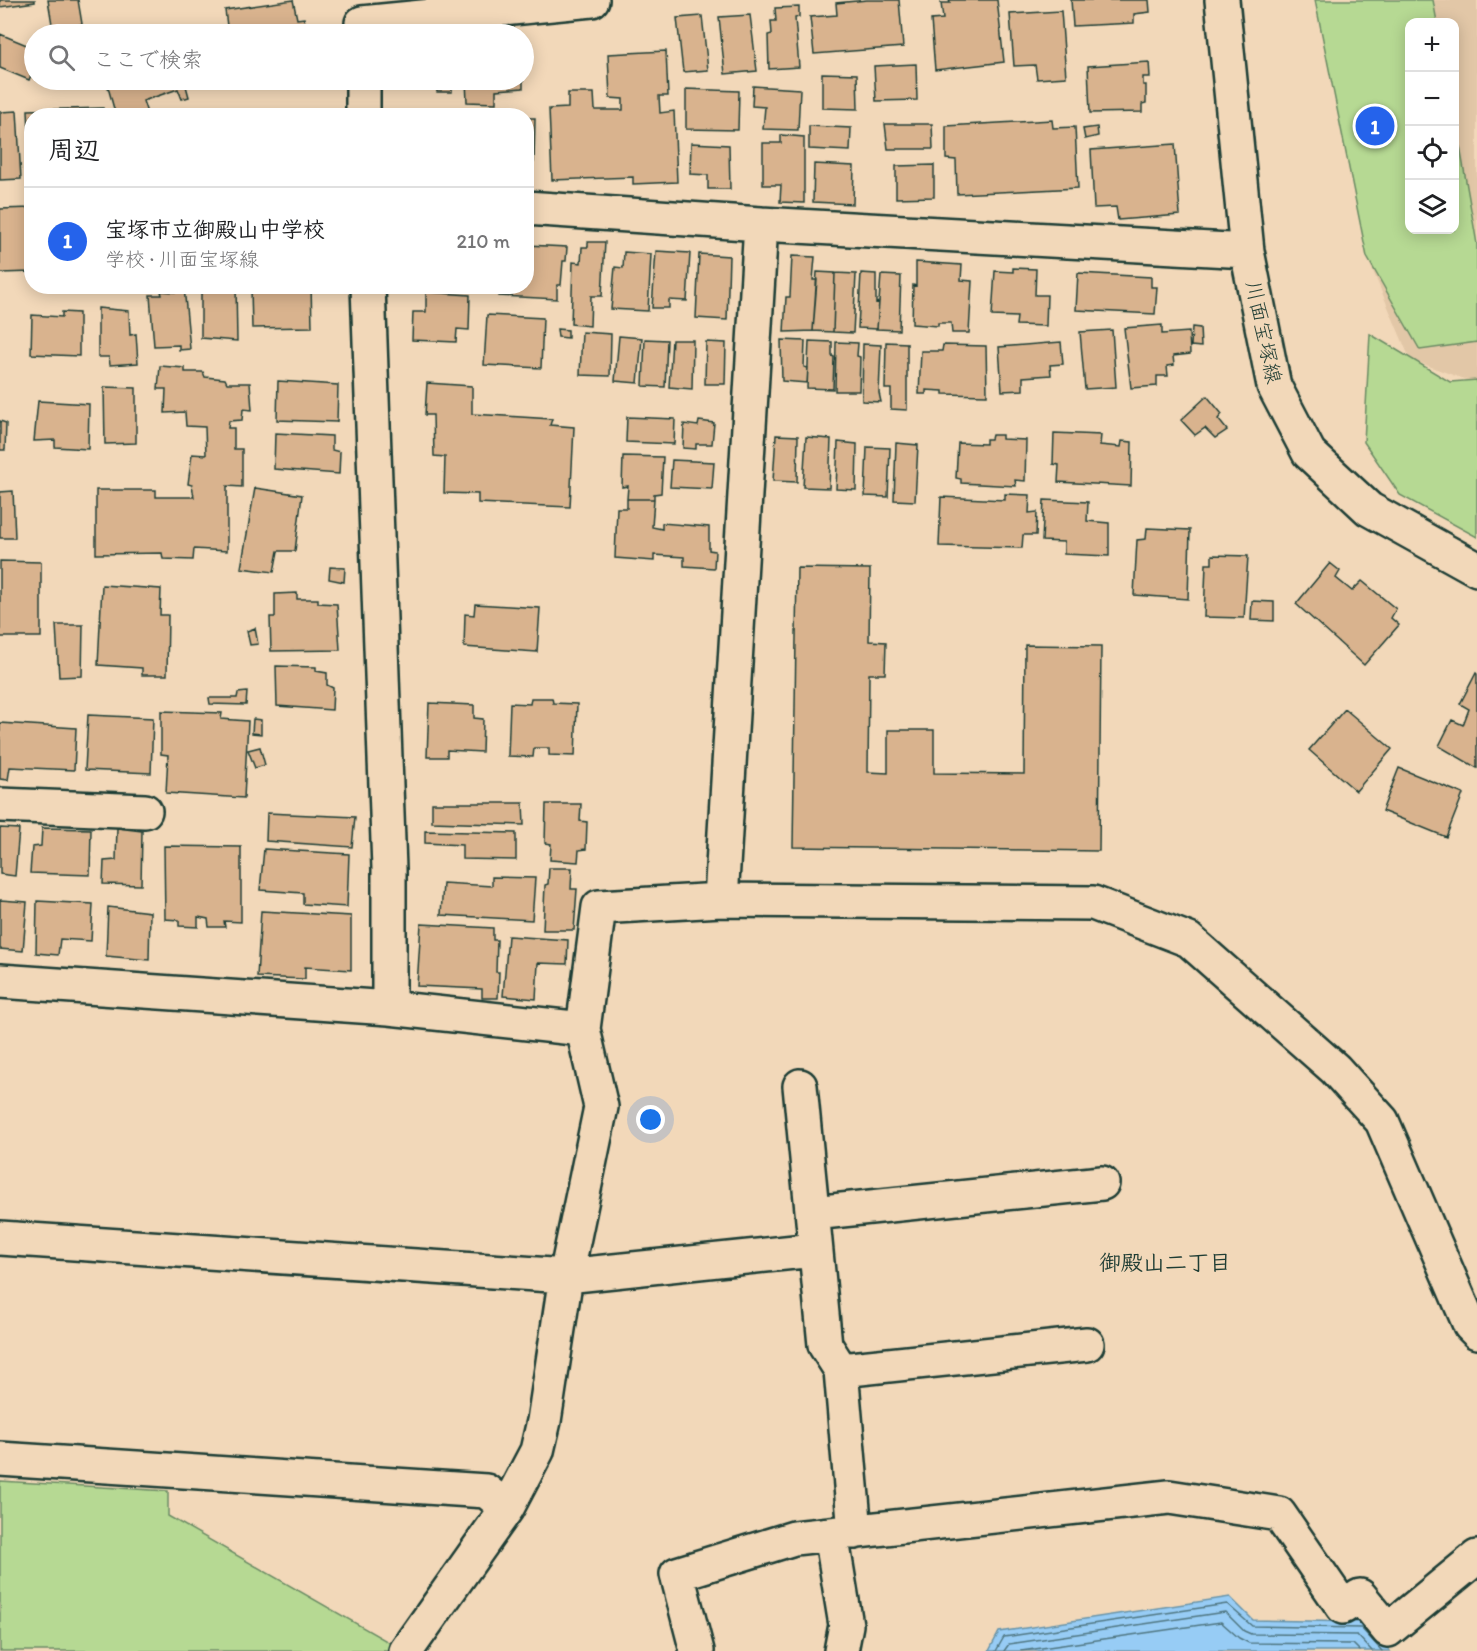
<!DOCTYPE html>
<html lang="ja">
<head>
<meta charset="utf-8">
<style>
	:root { --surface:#fff; --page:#f2f2f2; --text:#202124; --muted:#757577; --line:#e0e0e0; --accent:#2563eb }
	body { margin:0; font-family:Itim,"Klee One",sans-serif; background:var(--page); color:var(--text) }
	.controls { position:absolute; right:18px; top:18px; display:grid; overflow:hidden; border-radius:12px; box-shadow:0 3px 15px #0003 }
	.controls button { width:54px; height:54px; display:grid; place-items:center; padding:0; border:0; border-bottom:2px solid var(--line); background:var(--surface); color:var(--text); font:30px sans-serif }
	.you { position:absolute; left:651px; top:1120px; width:21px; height:21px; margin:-15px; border:4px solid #fff; border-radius:50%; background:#1a73e8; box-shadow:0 0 0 9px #1a73e833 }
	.badge { display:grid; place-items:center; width:39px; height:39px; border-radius:50%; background:var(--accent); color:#fff; font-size:20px; font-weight:700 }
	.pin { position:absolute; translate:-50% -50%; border:3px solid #fff; box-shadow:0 2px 6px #0006 }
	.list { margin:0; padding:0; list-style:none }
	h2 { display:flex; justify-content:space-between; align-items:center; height:78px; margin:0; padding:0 24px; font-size:26px }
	h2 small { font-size:20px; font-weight:400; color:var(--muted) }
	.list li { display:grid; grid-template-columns:39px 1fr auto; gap:18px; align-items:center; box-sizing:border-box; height:108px; padding:0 24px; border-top:2px solid var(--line) }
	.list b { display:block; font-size:22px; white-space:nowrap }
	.list p { margin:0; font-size:20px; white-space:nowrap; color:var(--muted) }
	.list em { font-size:20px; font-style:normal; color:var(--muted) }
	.icon { flex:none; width:33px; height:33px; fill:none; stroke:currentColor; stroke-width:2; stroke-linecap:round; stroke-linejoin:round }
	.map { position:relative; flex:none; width:1477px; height:1651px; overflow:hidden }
	.search { position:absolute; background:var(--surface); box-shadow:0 3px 15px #0003; left:24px; top:24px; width:510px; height:66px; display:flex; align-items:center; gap:15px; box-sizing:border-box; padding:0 21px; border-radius:33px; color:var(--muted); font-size:22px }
	.panel { position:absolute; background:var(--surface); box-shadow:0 3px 15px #0003; left:24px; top:108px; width:510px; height:186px; border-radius:24px }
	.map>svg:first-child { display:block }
</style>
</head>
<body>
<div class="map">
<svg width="1477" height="1651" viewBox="0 0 1477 1651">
	<rect width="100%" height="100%" fill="#f2d8b9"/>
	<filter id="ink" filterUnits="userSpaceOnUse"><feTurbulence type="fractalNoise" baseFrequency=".0167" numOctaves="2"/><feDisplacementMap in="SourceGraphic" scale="12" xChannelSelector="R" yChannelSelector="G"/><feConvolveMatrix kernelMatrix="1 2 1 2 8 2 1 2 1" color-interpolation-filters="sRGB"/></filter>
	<g filter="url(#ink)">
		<path fill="#e2c7a7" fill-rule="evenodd" d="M 1315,0 L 1477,0 L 1477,384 L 1410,359 L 1367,257 ZM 1410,22 L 1454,22 L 1454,230 L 1410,230 Z"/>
		<path fill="#b6d993" stroke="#6a8b64" stroke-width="1.5" d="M 1315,0 L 1433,0 L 1437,22 L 1410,22 L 1410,230 L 1454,230 L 1455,118 L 1477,244 L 1477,342 L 1420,350 L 1367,257 Z
			M 1370,334 L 1450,382 L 1477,380 L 1477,537 L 1400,495 L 1364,442 Z
			M 0,1481 L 168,1491 L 168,1516 L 392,1644 L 389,1651 L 0,1651 Z"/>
		<path fill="#97ccf5" stroke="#6793a8" stroke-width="1.5" d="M 1230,1597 L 1253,1620 L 1365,1622 L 1390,1651 L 989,1651 L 999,1632 Z"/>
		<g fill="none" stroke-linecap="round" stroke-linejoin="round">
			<path stroke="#4f7681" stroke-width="1.5" d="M 996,1651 L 1004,1637 L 1227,1604 L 1252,1626 L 1361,1628 L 1382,1651
				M 1004,1651 L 1009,1644 L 1225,1612 L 1244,1631 L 1251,1634 L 1357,1635 L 1372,1651
				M 1021,1651 L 1221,1622 L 1239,1638 L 1249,1643 L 1353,1644 L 1360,1651"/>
		</g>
		<path fill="#d9b38e" stroke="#1f3d34" stroke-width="1.5" d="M 0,0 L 35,0 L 35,2 L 0,7 Z
			M 48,0 L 78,0 L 82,24 L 53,30 Z
			M 293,0 L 297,19 L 304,18 L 307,34 L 228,34 L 225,10 Z
			M 867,0 L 899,0 L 903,47 L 814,54 L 810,17 L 837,15 L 836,3 Z
			M 949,0 L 997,0 L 1004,62 L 935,70 L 931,20 L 943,19 L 941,3 L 950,3 Z
			M 1071,0 L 1149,0 L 1150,12 L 1134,14 L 1134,23 L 1073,26 Z
			M 799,7 L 799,17 L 795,18 L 799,67 L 769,69 L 768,35 L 772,34 L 771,21 L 776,21 L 775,8 Z
			M 1061,11 L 1066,77 L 1037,79 L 1035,65 L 1014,66 L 1010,14 Z
			M 750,15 L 757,71 L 725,74 L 719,17 Z
			M 702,16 L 708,70 L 683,72 L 677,18 Z
			M 0,34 L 34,48 L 34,68 L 29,80 L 0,68 Z
			M 666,51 L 668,96 L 659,96 L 660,113 L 674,111 L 677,182 L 633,184 L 633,177 L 552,180 L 549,109 L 568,108 L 568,93 L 594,93 L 595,110 L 623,110 L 623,99 L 610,98 L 608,54 Z
			M 1149,62 L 1150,77 L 1143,77 L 1143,85 L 1146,85 L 1146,103 L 1142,104 L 1142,112 L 1090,113 L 1088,66 Z
			M 916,64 L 917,100 L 876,101 L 874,66 Z
			M 822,73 L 857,74 L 858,109 L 822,108 Z
			M 106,80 L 208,80 L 186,86 L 189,97 L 182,99 L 178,89 L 143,101 L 148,116 L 116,116 Z
			M 387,80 L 452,80 L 452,92 L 437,92 L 436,85 L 388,89 Z
			M 466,80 L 523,80 L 523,88 L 496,90 L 496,103 L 467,102 Z
			M 753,86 L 800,89 L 798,130 L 763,129 L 765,107 L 752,106 Z
			M 686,89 L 739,91 L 738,130 L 686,129 Z
			M 103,108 L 103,116 L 32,116 L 31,178 L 28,110 Z
			M 17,111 L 21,179 L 0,180 L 0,112 Z
			M 526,118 L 535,118 L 534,162 L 526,162 Z
			M 1052,120 L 1053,128 L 1075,127 L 1078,188 L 957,194 L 956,160 L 946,159 L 946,126 Z
			M 885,124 L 932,124 L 933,149 L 888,149 Z
			M 809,126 L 851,128 L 850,151 L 809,149 Z
			M 1097,127 L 1098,136 L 1085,139 L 1083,129 Z
			M 781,135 L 804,137 L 804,203 L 780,202 L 781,185 L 763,185 L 763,143 L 781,143 Z
			M 691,143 L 729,145 L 730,189 L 708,189 L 708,175 L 690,174 Z
			M 1175,144 L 1180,215 L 1118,220 L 1116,207 L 1094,208 L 1091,150 Z
			M 814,164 L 854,166 L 853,204 L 813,202 Z
			M 934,165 L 934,197 L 896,198 L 896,166 Z
			M 32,208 L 32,272 L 0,273 L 0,209 Z
			M 588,242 L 605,242 L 602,296 L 591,296 L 590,326 L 571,324 L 573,262 L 581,263 L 582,247 L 588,247 Z
			M 526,245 L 567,247 L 566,261 L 563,261 L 561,285 L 557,285 L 557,299 L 499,296 L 499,286 L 526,286 Z
			M 656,251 L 690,253 L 687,301 L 669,300 L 669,308 L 652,308 Z
			M 624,252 L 651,254 L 648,311 L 611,309 L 615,267 L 623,268 Z
			M 699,254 L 729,256 L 727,320 L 696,318 Z
			M 792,256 L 815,257 L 813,280 L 817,280 L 813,331 L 784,332 L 786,297 L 790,297 Z
			M 916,262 L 962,265 L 961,280 L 972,281 L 969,333 L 952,333 L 951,323 L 938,323 L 938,326 L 912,324 L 913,285 L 916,286 Z
			M 1013,268 L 1036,269 L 1035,295 L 1047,295 L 1046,326 L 1016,325 L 1017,317 L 992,316 L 995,271 L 1013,272 Z
			M 817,272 L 835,273 L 833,332 L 813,331 Z
			M 835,273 L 856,274 L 853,333 L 833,332 Z
			M 861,273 L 876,274 L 876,303 L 879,302 L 877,329 L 858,328 Z
			M 1078,273 L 1151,277 L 1151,287 L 1157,287 L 1155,314 L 1076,310 Z
			M 881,275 L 901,276 L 899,330 L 877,329 Z
			M 201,286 L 236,286 L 237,341 L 201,338 Z
			M 311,286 L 312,327 L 252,328 L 251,289 Z
			M 175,287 L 184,287 L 190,349 L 179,350 L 179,345 L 154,346 L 150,295 L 162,295 L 161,291 L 175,292 Z
			M 426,292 L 470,295 L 469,330 L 457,329 L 456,342 L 412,340 L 413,312 L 426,312 Z
			M 98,308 L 129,311 L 130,335 L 136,334 L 138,363 L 110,365 L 109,357 L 98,357 Z
			M 62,312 L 79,313 L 79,356 L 31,354 L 32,315 L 62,317 Z
			M 487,315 L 543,318 L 541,368 L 484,365 Z
			M 1162,325 L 1162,334 L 1189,332 L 1190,354 L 1173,356 L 1174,365 L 1167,366 L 1168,376 L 1157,376 L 1157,386 L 1131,388 L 1124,328 Z
			M 1192,327 L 1200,328 L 1201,347 L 1191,346 Z
			M 557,329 L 568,330 L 568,338 L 558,337 Z
			M 1112,330 L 1116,387 L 1085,389 L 1080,332 Z
			M 582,332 L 611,334 L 610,376 L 580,375 Z
			M 619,336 L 642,338 L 638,383 L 615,381 Z
			M 645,339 L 667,340 L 665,387 L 643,386 Z
			M 672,340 L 693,340 L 692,389 L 669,387 Z
			M 781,340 L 805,341 L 804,367 L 808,368 L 807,383 L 782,381 Z
			M 809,341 L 832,342 L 832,356 L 834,357 L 833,389 L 807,388 Z
			M 706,342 L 726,343 L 725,384 L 705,384 Z
			M 836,342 L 858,343 L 857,356 L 860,357 L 859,391 L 835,391 Z
			M 886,342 L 907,343 L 907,410 L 891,409 L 891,389 L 885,389 Z
			M 1061,342 L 1063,364 L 1050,365 L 1051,375 L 1023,377 L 1023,390 L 1002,391 L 999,347 Z
			M 863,344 L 881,345 L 879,393 L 881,402 L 862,401 Z
			M 943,345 L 986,346 L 987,395 L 943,394 L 943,391 L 926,390 L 926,394 L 919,394 L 921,351 L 942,351 Z
			M 160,366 L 185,368 L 185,372 L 203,372 L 205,377 L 225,379 L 227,383 L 250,383 L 252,410 L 243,409 L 242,420 L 229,421 L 228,428 L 234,428 L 234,449 L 242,449 L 242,487 L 227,486 L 227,551 L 194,549 L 193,560 L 163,559 L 162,553 L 96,554 L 96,490 L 156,490 L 156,497 L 194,497 L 192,485 L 188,484 L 192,454 L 206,455 L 205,427 L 186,426 L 185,412 L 165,413 L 166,389 L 158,389 Z
			M 278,381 L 338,385 L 337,422 L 277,420 Z
			M 427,383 L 472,386 L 472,414 L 552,419 L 550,425 L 574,427 L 570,507 L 478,503 L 478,494 L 444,493 L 445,457 L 434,456 L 433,415 L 425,415 Z
			M 104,387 L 136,388 L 136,443 L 105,444 Z
			M 1207,396 L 1222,414 L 1218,419 L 1227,430 L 1215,438 L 1205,428 L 1195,435 L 1181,420 Z
			M 38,401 L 89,404 L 88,449 L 55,447 L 55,440 L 34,441 Z
			M 627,417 L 675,419 L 674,444 L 626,442 Z
			M 0,421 L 6,423 L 5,450 L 0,450 Z
			M 699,421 L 714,423 L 712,444 L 696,444 L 696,449 L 683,448 L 684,424 L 698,426 Z
			M 275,433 L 332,436 L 332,450 L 340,452 L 339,474 L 274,469 Z
			M 1054,433 L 1101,435 L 1100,445 L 1121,447 L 1122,441 L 1132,442 L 1131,486 L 1058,482 L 1059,465 L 1053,464 Z
			M 776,435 L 798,436 L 797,482 L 773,481 Z
			M 992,435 L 1002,435 L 1002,439 L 1026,440 L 1025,481 L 1015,480 L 1016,486 L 961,483 L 961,479 L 956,478 L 958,443 L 986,444 L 986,439 L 991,439 Z
			M 806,437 L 831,439 L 829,488 L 803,487 Z
			M 838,442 L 857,444 L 856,490 L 836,489 Z
			M 896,443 L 918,445 L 915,501 L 894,500 Z
			M 867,447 L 890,448 L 888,497 L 865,496 Z
			M 623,456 L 663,457 L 661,493 L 654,494 L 654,499 L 627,499 L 628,486 L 622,487 Z
			M 672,460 L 714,462 L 712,489 L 670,487 Z
			M 255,488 L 302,495 L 295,551 L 278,551 L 274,572 L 241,568 Z
			M 13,491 L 15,538 L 0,538 L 0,492 Z
			M 1005,494 L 1030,495 L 1029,513 L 1037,512 L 1036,535 L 1023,535 L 1022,548 L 939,546 L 941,497 L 1005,500 Z
			M 627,499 L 654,499 L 652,527 L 662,529 L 662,523 L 709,527 L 709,550 L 715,551 L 714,568 L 684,566 L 684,557 L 654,555 L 654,561 L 615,558 L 617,508 L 627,508 Z
			M 1044,500 L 1088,502 L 1087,521 L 1109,523 L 1109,556 L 1064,554 L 1064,542 L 1042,541 Z
			M 1147,528 L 1190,530 L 1188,599 L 1134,595 L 1137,540 L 1146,539 Z
			M 1212,555 L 1248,556 L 1244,618 L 1204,617 L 1206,564 L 1212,564 Z
			M 0,561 L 41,562 L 41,637 L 0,637 Z
			M 1330,563 L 1340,571 L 1336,578 L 1352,591 L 1362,581 L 1396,609 L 1391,618 L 1399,625 L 1364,665 L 1296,604 Z
			M 330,567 L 345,568 L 344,582 L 329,579 Z
			M 797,568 L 870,569 L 869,641 L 886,642 L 885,674 L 869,674 L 868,772 L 888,773 L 888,730 L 934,730 L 934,773 L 1024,774 L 1025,645 L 1101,646 L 1099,851 L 793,847 Z
			M 102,585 L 161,589 L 160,615 L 168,615 L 167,675 L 142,675 L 142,668 L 98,665 Z
			M 297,593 L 297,599 L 318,599 L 318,603 L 337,604 L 340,650 L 271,651 L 270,617 L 275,617 L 275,594 Z
			M 1252,601 L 1274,602 L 1274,621 L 1251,620 Z
			M 475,604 L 540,608 L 537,652 L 464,647 L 465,614 L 474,615 Z
			M 56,625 L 83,625 L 82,676 L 59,677 Z
			M 255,628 L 258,644 L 250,645 L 247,631 Z
			M 276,666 L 316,667 L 316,671 L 327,673 L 327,685 L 333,688 L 332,710 L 277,706 Z
			M 1476,673 L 1477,674 L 1477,768 L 1439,746 L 1452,720 L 1463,725 L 1469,709 L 1460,704 Z
			M 247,692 L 246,705 L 210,704 L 209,698 L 237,698 L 238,693 Z
			M 531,698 L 552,698 L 553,703 L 577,704 L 575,756 L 549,755 L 549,748 L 534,748 L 533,757 L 508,756 L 510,703 L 530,704 Z
			M 429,703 L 474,705 L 474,718 L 483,719 L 482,752 L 447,750 L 447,757 L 427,757 Z
			M 1345,709 L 1392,749 L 1356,791 L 1309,750 Z
			M 161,711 L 222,713 L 221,719 L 248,721 L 244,798 L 166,793 L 168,755 L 161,754 Z
			M 88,715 L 153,718 L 151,773 L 85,770 Z
			M 253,719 L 261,720 L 261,734 L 252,733 Z
			M 0,723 L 76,728 L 74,770 L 10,767 L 8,780 L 0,779 Z
			M 260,747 L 265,765 L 255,768 L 248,750 Z
			M 1399,768 L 1463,794 L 1446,837 L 1382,811 Z
			M 432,803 L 523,803 L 524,825 L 432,822 Z
			M 546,804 L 581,804 L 580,821 L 587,822 L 586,849 L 579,850 L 578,862 L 550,860 L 551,844 L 545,843 Z
			M 267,813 L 355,817 L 352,847 L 266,841 Z
			M 0,828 L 19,829 L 15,876 L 0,874 Z
			M 42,828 L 91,829 L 90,875 L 30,873 L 32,847 L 41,846 Z
			M 117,828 L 142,831 L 141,885 L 103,884 L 104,861 L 116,860 Z
			M 425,831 L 516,833 L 516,860 L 462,859 L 462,845 L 425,843 Z
			M 164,846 L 241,847 L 241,922 L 224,921 L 225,927 L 209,927 L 208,919 L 198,917 L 198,927 L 179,926 L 179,920 L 165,919 Z
			M 264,849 L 349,854 L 347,907 L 303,904 L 303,893 L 260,890 Z
			M 549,868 L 572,868 L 571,889 L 577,889 L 574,930 L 543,930 L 545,885 L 548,884 Z
			M 492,877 L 535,878 L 532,920 L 441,915 L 443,883 L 492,886 Z
			M 0,900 L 27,902 L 23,951 L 0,949 Z
			M 37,901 L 93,904 L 91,941 L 60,939 L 58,955 L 36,953 Z
			M 108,907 L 150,912 L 149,960 L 106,956 Z
			M 261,911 L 351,916 L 351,970 L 305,967 L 305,979 L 257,977 Z
			M 421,924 L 493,928 L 493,940 L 497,940 L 496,972 L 499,972 L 498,998 L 482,998 L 482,989 L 417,986 Z
			M 508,936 L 568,940 L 567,964 L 538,963 L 536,999 L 503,996 Z"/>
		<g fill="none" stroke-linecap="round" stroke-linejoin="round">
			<defs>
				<path id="minor" d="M 1222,0 L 1247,251 L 1274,386 L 1309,453 L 1369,509 L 1477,569
					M 362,23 L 592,0
					M 363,80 L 363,116
					M 526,208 L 761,224
					M 368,286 L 389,869 L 389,1008
					M 0,805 L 145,811
					M 721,900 L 761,224 L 1247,251
					M 0,981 L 389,1008 L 583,1029
					M 800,1086 L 825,1345 L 841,1370 L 855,1532
					M 813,1213 L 1102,1183
					M 0,1238 L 566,1276 L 544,1421 L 537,1451 L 507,1508
					M 814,1250 L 566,1276 L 601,1107 L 583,1029 L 599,907 L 721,900 L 1093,903 L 1189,940 L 1335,1069 L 1382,1121 L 1470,1325 L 1477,1332
					M 841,1370 L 1087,1344
					M 0,1459 L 486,1491 L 507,1508 L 406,1651
					M 831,1534 L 846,1625 L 841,1651
					M 697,1651 L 677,1574 L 794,1538 L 1169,1497 L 1279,1514 L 1343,1607 L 1360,1596 L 1388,1630 L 1477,1557"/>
			</defs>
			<use href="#minor" stroke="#1f3d34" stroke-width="38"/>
			<use href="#minor" stroke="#f2d8b9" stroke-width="33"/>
		</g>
	</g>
	<g text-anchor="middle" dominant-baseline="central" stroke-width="4.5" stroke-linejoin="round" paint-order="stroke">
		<g font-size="21" fill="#1f3d34" stroke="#f2d8b9">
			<text transform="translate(1264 332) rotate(78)">川面宝塚線</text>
		</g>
		<g font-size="22" font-weight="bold" fill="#1f3d34" stroke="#f2d8b9">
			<text x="1165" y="1262">御殿山二丁目</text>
		</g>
	</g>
</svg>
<div class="controls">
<button>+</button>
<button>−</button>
<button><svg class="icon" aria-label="locate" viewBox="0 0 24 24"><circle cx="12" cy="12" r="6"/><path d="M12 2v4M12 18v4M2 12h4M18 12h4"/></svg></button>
<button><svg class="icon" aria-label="layers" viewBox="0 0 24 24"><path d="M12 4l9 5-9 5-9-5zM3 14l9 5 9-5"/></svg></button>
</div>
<div class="you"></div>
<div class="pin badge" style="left:1375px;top:126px">1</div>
<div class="search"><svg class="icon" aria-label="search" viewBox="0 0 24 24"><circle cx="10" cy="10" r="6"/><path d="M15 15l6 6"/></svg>ここで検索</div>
<section class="panel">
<h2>周辺<small></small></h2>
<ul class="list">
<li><span class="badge">1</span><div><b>宝塚市立御殿山中学校</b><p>学校 · 川面宝塚線</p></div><em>210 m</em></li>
</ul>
</section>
</div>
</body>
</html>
